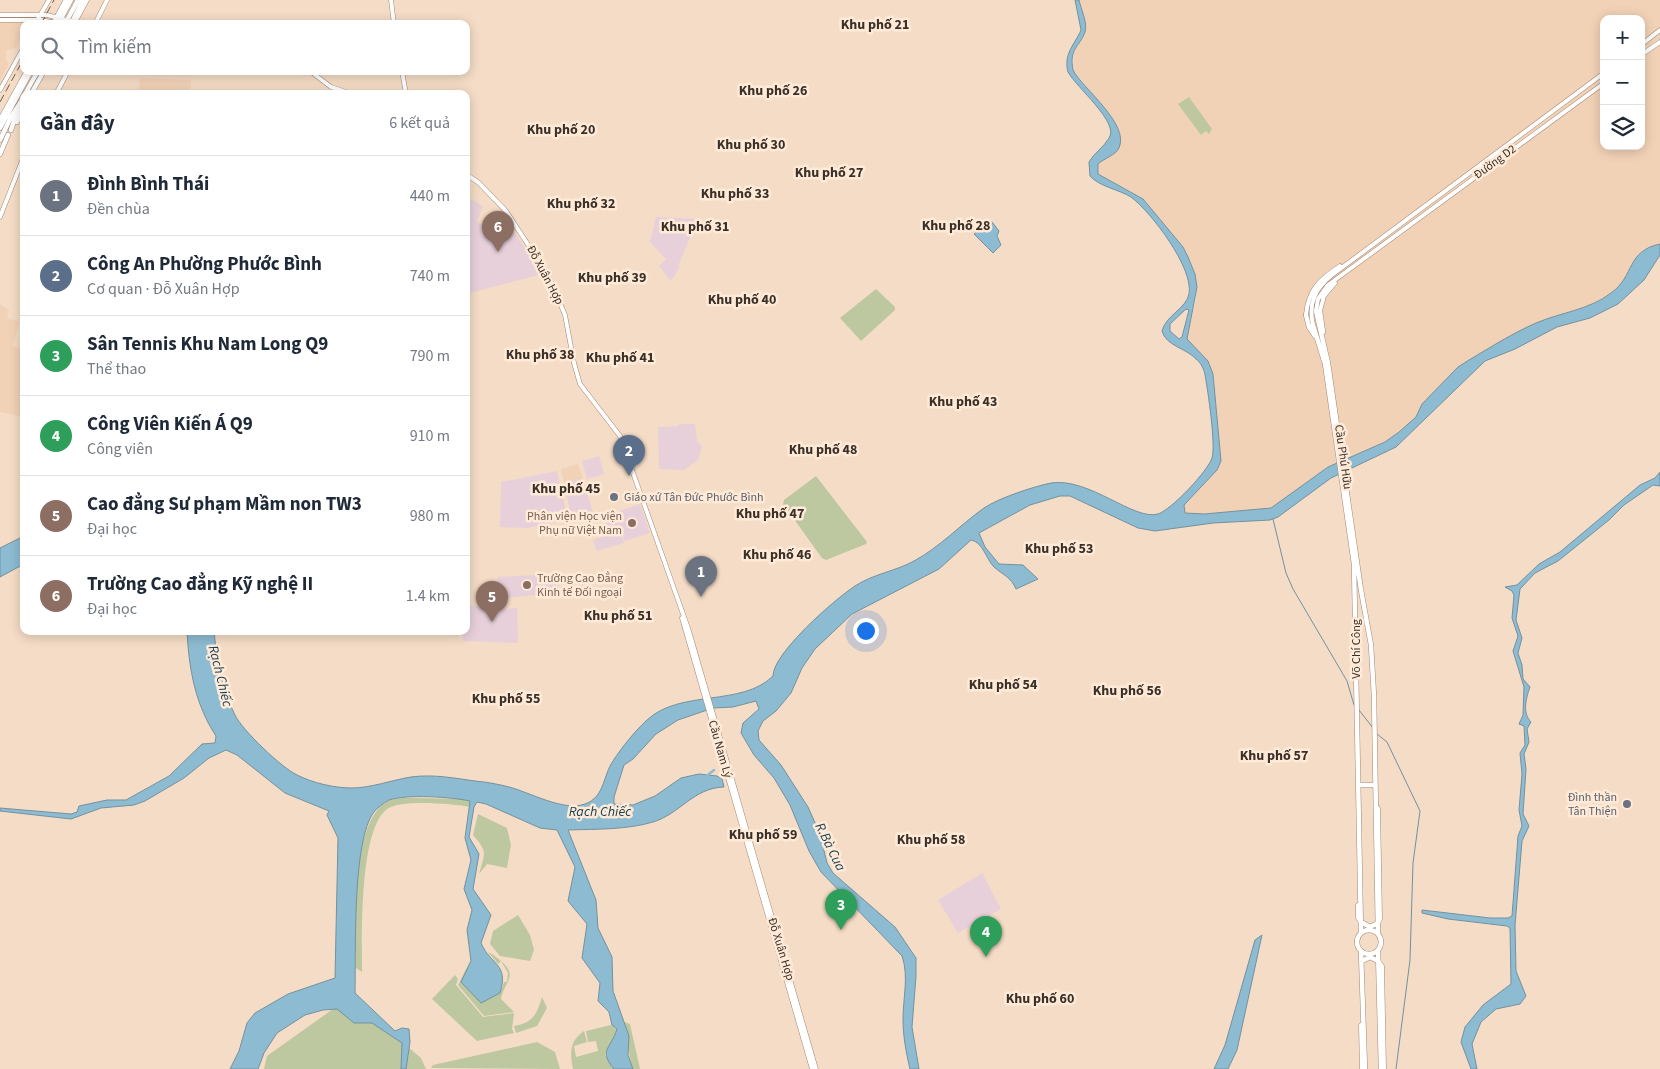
<!DOCTYPE html>
<html lang="vi">
<head>
<meta charset="utf-8">
<style>
	:root { --surface:#fff; --page:#f6f6f7; --text:#1f2937; --muted:#747a83; --line:#e0e1e3; --accent:#9d0955 }
	body { margin:0; font-family:"Source Sans 3",sans-serif; background:var(--page); color:var(--text) }
	.controls { position:absolute; right:15px; top:15px; display:grid; overflow:hidden; border-radius:10px; box-shadow:0 2px 12px #0003 }
	.controls button { width:45px; height:45px; display:grid; place-items:center; padding:0; border:0; border-bottom:1px solid var(--line); background:var(--surface); color:var(--text); font:25px sans-serif }
	.you { position:absolute; left:865px; top:630px; width:18px; height:18px; margin:-12px; border:4px solid #fff; border-radius:50%; background:#1a73e8; box-shadow:0 0 0 8px #1a73e833 }
	.badge { display:grid; place-items:center; width:32px; height:32px; border-radius:50%; background:var(--accent); color:#fff; font-size:16px; font-weight:700 }
	.pin { position:absolute; translate:-50% -41px; filter:drop-shadow(0 1px 2px #0008) }
	.pin::after { content:''; position:absolute; top:26px; width:18px; height:15px; background:inherit; clip-path:polygon(0 0,100% 0,50% 100%) }
	.list { margin:0; padding:0; list-style:none }
	h2 { display:flex; justify-content:space-between; align-items:center; height:65px; margin:0; padding:0 20px; font-size:21px }
	h2 small { font-size:16px; font-weight:400; color:var(--muted) }
	.list li { display:grid; grid-template-columns:32px 1fr auto; gap:15px; align-items:center; box-sizing:border-box; height:80px; padding:0 20px; border-top:1px solid var(--line) }
	.list b { display:block; font-size:19px; white-space:nowrap }
	.list p { margin:0; font-size:16px; white-space:nowrap; color:var(--muted) }
	.list em { font-size:16px; font-style:normal; color:var(--muted) }
	.icon { flex:none; width:28px; height:28px; fill:none; stroke:currentColor; stroke-width:2; stroke-linecap:round; stroke-linejoin:round }
	.map { position:relative; flex:none; width:1660px; height:1069px; overflow:hidden }
	.search { position:absolute; background:var(--surface); box-shadow:0 2px 12px #0003; left:20px; top:20px; width:450px; height:55px; display:flex; align-items:center; gap:12px; box-sizing:border-box; padding:0 18px; border-radius:10px; color:var(--muted); font-size:19px }
	.panel { position:absolute; background:var(--surface); box-shadow:0 2px 12px #0003; left:20px; top:90px; width:450px; height:545px; border-radius:10px }
	.map>svg:first-child { display:block }
</style>
</head>
<body>
<div class="map">
<svg width="1660" height="1069" viewBox="0 0 1660 1069">
	<rect width="100%" height="100%" fill="#f5dcc6"/>
	<path fill="#f2d2b7" fill-rule="evenodd" d="M 1079,0 L 1660,0 L 1660,244 L 1643,249 L 1636,257 L 1625,279 L 1613,292 L 1583,309 L 1554,316 L 1521,330 L 1422,404 L 1416,417 L 1399,432 L 1385,442 L 1319,473 L 1271,508 L 1204,514 L 1185,513 L 1184,505 L 1217,470 L 1221,461 L 1213,374 L 1208,361 L 1187,339 L 1196,299 L 1197,281 L 1183,247 L 1127,189 L 1098,174 L 1096,167 L 1117,128 L 1112,117 L 1073,70 L 1074,48 L 1085,30 ZM 1604,19 L 1641,19 L 1641,146 L 1604,146 Z
		M 0,22 L 27,22 L 24,24 L 24,33 L 16,48 L 6,51 L 6,60 L 9,63 L 0,82 Z
		M 140,78 L 191,80 L 190,94 L 139,94 Z
		M 0,304 L 9,310 L 7,318 L 19,322 L 13,346 L 24,350 L 24,417 L 0,412 Z
		M 578,464 L 583,478 L 564,483 L 561,469 Z"/>
	<path fill="#e8d0da" d="M 466,193 L 470,199 L 483,206 L 477,221 L 486,228 L 500,210 L 542,274 L 466,294 Z
		M 656,217 L 698,219 L 678,266 L 680,267 L 671,281 L 659,266 L 666,259 L 650,242 Z
		M 679,424 L 695,424 L 697,441 L 702,446 L 698,460 L 684,470 L 659,469 L 658,427 L 679,426 Z
		M 599,456 L 604,474 L 587,479 L 582,461 Z
		M 557,471 L 568,520 L 526,528 L 500,527 L 501,482 Z
		M 583,478 L 593,513 L 572,519 L 564,483 Z
		M 640,504 L 650,533 L 625,541 L 616,517 L 624,543 L 597,551 L 593,540 L 609,535 L 603,517 Z
		M 556,574 L 559,593 L 496,599 L 498,577 Z
		M 467,605 L 500,610 L 517,608 L 518,643 L 462,641 L 464,631 L 466,631 Z
		M 982,873 L 1001,909 L 958,933 L 938,900 Z"/>
	<path fill="#bdc7a0" d="M 1189,97 L 1212,129 L 1209,134 L 1206,131 L 1201,135 L 1178,104 Z
		M 876,289 L 895,307 L 895,310 L 861,341 L 840,318 Z
		M 816,476 L 867,542 L 866,544 L 826,560 L 822,558 L 783,504 L 784,500 Z
		M 414,798 L 462,799 L 470,801 L 470,807 C 453,804 401,799 387,809 C 359,830 362,937 362,972 L 356,968 C 356,929 349,822 388,801 C 395,797 406,798 414,798 Z
		M 478,814 L 507,828 L 511,845 L 507,868 L 487,864 L 479,874 C 485,853 488,852 473,835 Z
		M 518,915 L 530,935 L 534,950 L 530,961 L 500,956 L 490,944 L 493,931 Z
		M 488,952 C 493,954 496,957 501,961 C 519,977 504,981 501,999 L 514,1012 L 484,1016 L 458,985 L 471,959 L 462,981 L 489,998 L 500,993 L 504,982 L 507,982 L 508,973 L 501,961 L 498,964 Z
		M 455,975 L 458,979 L 456,985 L 483,1017 L 514,1013 L 512,1029 L 514,1033 L 477,1041 L 432,999 Z
		M 542,997 L 547,1008 L 537,1026 L 516,1033 L 514,1026 C 534,1023 537,1013 542,997 Z
		M 347,999 L 351,999 L 421,1058 L 426,1069 L 264,1069 L 267,1056 Z
		M 624,1022 L 630,1024 L 640,1069 L 633,1069 C 627,1053 630,1038 624,1022 Z
		M 611,1025 L 617,1030 L 605,1055 L 614,1069 L 573,1069 C 570,1054 569,1041 584,1031 L 587,1042 L 574,1046 L 576,1057 L 598,1051 L 596,1041 L 588,1042 L 586,1031 Z
		M 537,1042 L 555,1052 L 560,1069 L 431,1068 L 433,1065 Z"/>
	<path fill="#8dbbd1" stroke="#74919e" fill-rule="evenodd" d="M 1075,0 L 1079,0 C 1081,9 1088,24 1085,32 C 1079,48 1069,48 1073,70 C 1083,89 1130,124 1119,148 C 1116,155 1103,159 1098,164 L 1098,174 L 1143,199 L 1183,247 L 1188,257 L 1195,274 L 1197,287 L 1187,339 L 1208,361 L 1213,374 L 1221,461 L 1217,470 L 1184,505 L 1185,513 L 1204,514 L 1271,508 L 1328,467 L 1385,442 L 1399,432 L 1416,417 L 1422,404 L 1458,367 L 1469,360 C 1491,347 1513,333 1536,323 C 1562,312 1589,310 1611,293 C 1635,276 1626,251 1660,244 L 1660,255 L 1644,280 L 1618,304 L 1590,318 L 1557,327 L 1515,349 L 1485,361 L 1396,447 L 1331,478 L 1278,517 L 1270,520 L 1213,523 L 1155,531 L 1138,528 L 1070,496 L 1060,496 L 1030,505 L 979,533 L 985,547 L 999,564 L 1023,565 L 1038,579 L 1016,589 C 1011,577 1003,575 994,567 C 986,559 983,542 971,540 L 939,569 L 852,614 L 815,649 L 802,668 L 791,693 L 776,711 L 763,721 L 758,731 L 759,740 L 781,765 L 808,807 L 820,834 L 827,863 L 833,873 L 895,927 L 916,958 L 916,976 L 912,1027 L 919,1069 L 910,1069 C 906,1052 903,1036 903,1019 C 903,998 909,976 902,956 L 821,872 L 809,851 L 790,805 L 774,778 L 754,755 L 741,733 L 743,723 L 759,709 L 756,701 L 733,707 L 713,708 L 678,720 L 656,734 L 633,759 L 624,765 L 614,797 L 614,804 L 633,805 L 655,796 L 681,778 L 699,774 L 717,776 L 722,779 L 724,787 C 693,788 680,814 653,822 C 626,830 596,829 568,830 L 596,900 L 598,928 L 612,957 L 613,991 L 629,1036 L 628,1055 L 633,1069 L 614,1069 C 598,1050 611,1049 617,1029 L 612,1025 L 609,1012 L 598,1001 L 600,983 L 582,958 L 587,924 L 568,901 L 575,867 L 557,830 L 540,828 L 486,804 L 477,802 L 474,807 L 469,837 L 479,854 L 473,889 L 491,915 L 481,943 C 491,966 509,963 500,993 L 481,1003 L 461,982 L 471,961 L 467,930 L 472,910 L 464,889 L 471,860 L 465,838 L 470,801 C 452,797 407,794 389,800 C 385,802 377,808 374,812 C 352,840 356,954 355,993 L 395,1031 L 402,1028 L 409,1029 L 410,1042 L 406,1069 L 401,1069 L 402,1043 L 372,1023 L 354,1023 L 337,1009 L 323,1010 L 305,1015 L 277,1033 L 264,1053 L 258,1069 L 230,1069 L 239,1051 L 247,1023 L 255,1013 L 288,994 L 335,978 L 338,838 L 327,815 L 329,811 L 285,793 L 237,755 L 226,750 L 209,758 L 184,778 L 145,801 L 134,805 L 101,808 L 71,819 L 0,811 L 0,808 L 71,814 L 77,812 L 79,806 L 107,800 L 126,800 L 169,776 L 202,744 L 215,743 L 216,736 C 195,704 189,669 187,631 L 214,631 C 217,661 221,688 235,715 C 242,730 282,768 297,775 C 313,783 334,788 352,788 C 371,788 392,780 411,777 C 433,774 454,778 475,781 C 486,782 498,784 509,787 C 529,792 564,812 585,804 C 605,797 603,775 613,761 C 622,747 635,731 647,720 C 680,689 742,707 773,676 C 773,653 835,599 855,586 C 873,574 896,571 914,561 C 940,547 960,525 984,508 C 999,498 1032,487 1051,483 C 1089,477 1134,521 1158,514 C 1171,510 1208,471 1212,458 C 1216,445 1208,391 1205,375 C 1204,369 1201,363 1196,359 C 1186,348 1166,346 1162,331 C 1166,315 1186,309 1189,294 C 1194,268 1151,212 1131,197 C 1118,189 1100,187 1090,176 L 1089,162 C 1094,153 1104,147 1109,138 C 1120,123 1076,87 1068,72 C 1063,54 1075,44 1081,30 ZM 1186,309 L 1189,310 L 1182,337 L 1179,339 L 1170,331 L 1170,324 Z
		M 988,221 L 992,222 L 999,231 L 997,236 L 1001,245 L 993,253 L 974,234 Z
		M 1660,472 L 1660,486 L 1653,485 L 1624,505 L 1609,520 L 1558,561 L 1535,573 L 1520,589 L 1516,620 L 1522,638 L 1518,653 L 1522,665 L 1523,679 L 1530,687 C 1526,698 1522,713 1531,722 L 1527,729 L 1529,742 L 1524,754 L 1526,769 L 1523,814 L 1529,826 L 1522,841 L 1515,925 L 1516,971 L 1526,996 L 1520,1004 L 1496,1009 L 1481,1022 L 1472,1044 L 1477,1069 L 1471,1069 L 1461,1042 L 1465,1027 L 1483,1005 L 1511,984 L 1510,928 L 1507,926 L 1448,919 L 1422,913 L 1422,910 L 1490,918 L 1508,918 L 1512,916 L 1518,836 L 1522,826 L 1519,810 L 1522,774 L 1520,753 L 1525,745 L 1524,726 L 1519,724 L 1523,715 L 1524,687 L 1513,651 L 1518,636 L 1512,618 L 1514,595 L 1512,591 L 1505,587 L 1517,585 L 1539,564 L 1560,552 L 1640,485 L 1655,478 Z
		M 24,536 L 24,564 L 0,577 L 0,548 Z
		M 1262,935 L 1237,1050 L 1228,1069 L 1214,1069 L 1225,1045 L 1255,940 Z"/>
	<g fill="none" stroke-linecap="round" stroke-linejoin="round">
		<path stroke="#74919e" stroke-width="1" d="M 1273,519 L 1286,573 L 1293,589 L 1347,681 L 1354,705
			M 1359,710 L 1373,728
			M 1377,734 L 1387,742 L 1420,811 L 1413,863 L 1410,960 L 1396,1069"/>
		<path stroke="#8dbbd1" stroke-width="2.5" d="M 704,778 L 714,770"/>
		<defs>
			<path id="major" d="M 391,0 L 394,24
				M 0,15 L 47,15 L 82,24
				M 0,20 L 41,20 L 61,24
				M 35,24 L 49,0
				M 74,24 L 87,0
				M 95,24 L 107,0
				M 1641,45 L 1660,30
				M 1641,55 L 1660,42
				M 310,71 L 331,87 L 352,94
				M 402,71 L 406,94
				M 0,90 L 24,47
				M 56,94 L 68,71
				M 466,174 L 479,183 L 506,211 L 548,275 L 565,315 L 574,363 L 580,384 L 620,436 L 689,631 L 816,1069
				M 0,217 L 24,156
				M 1316,311 L 1318,299 L 1328,285 L 1604,83
				M 1320,311 L 1324,296 L 1335,283
				M 1306,315 C 1308,290 1320,279 1340,266
				M 1313,325 C 1308,303 1315,289 1332,275 L 1604,73
				M 682,618 L 812,1069
				M 1378,808 L 1380,919 L 1378,923
				M 1358,905 L 1358,918 L 1361,922
				M 1378,961 L 1382,966 L 1384,1069
				M 1361,1025 L 1362,1069"/>
			<path id="highway" d="M 53,24 L 66,0
				M 58,24 L 71,0
				M 65,24 L 78,0
				M 71,24 L 83,0
				M 25,94 L 38,71
				M 31,94 L 44,71
				M 0,120 L 27,71
				M 17,122 L 24,108
				M 0,128 L 31,71
				M 11,130 L 19,107
				M 0,140 L 11,117 L 24,97
				M 0,154 L 8,135
				M 1316,311 L 1328,363 L 1361,590 L 1371,645 L 1374,696 L 1378,934
				M 1320,311 L 1323,332
				M 1306,315 L 1309,327 L 1315,336
				M 1313,325 L 1325,364 L 1354,564 L 1361,933
				M 1359,785 L 1375,785
				M 1361,922 L 1370,927 L 1378,923
				M1357 942a12 12 0 1 1 24 0a12 12 0 1 1-24 0Z
				M 1378,950 L 1381,1069
				M 1361,952 L 1365,1069
				M 1362,961 L 1370,957 L 1378,961"/>
		</defs>
		<use href="#major" stroke="#a18975" stroke-width="5"/>
		<use href="#highway" stroke="#a18975" stroke-width="5.5"/>
		<use href="#major" stroke="#fff" stroke-width="4"/>
		<use href="#highway" stroke="#fff" stroke-width="4.5"/>
		<path stroke="#6c5e53" stroke-width="1" stroke-dasharray="8 4" stroke-linecap="butt" d="M 41,24 L 54,0
			M 0,102 L 24,58"/>
	</g>
	<g fill="#6b7280" stroke="#ffead8" stroke-width="2">
		<circle cx="614" cy="497" r="5"/>
		<circle cx="1627" cy="804" r="5"/>
	</g>
	<g fill="#8d6e63" stroke="#ffead8" stroke-width="2">
		<circle cx="632" cy="523" r="5"/>
		<circle cx="527" cy="585" r="5"/>
	</g>
	<g text-anchor="middle" dominant-baseline="central" stroke-width="5" stroke-linejoin="round" paint-order="stroke">
		<g font-size="12" fill="#3a3028" stroke="#ffead8">
			<text transform="translate(1495 162) rotate(-36)">Đường D2</text>
			<text transform="translate(545 275) rotate(62)">Đỗ Xuân Hợp</text>
			<text transform="translate(1343 457) rotate(82)">Cầu Phú Hữu</text>
			<text transform="translate(1356 649) rotate(-90)">Võ Chí Công</text>
			<text transform="translate(720 749) rotate(74)">Cầu Nam Lý</text>
			<text transform="translate(781 949) rotate(73)">Đỗ Xuân Hợp</text>
		</g>
		<g font-size="12" fill="#5b616d" stroke="#ffead8" text-anchor="start">
			<text x="624" y="497">Giáo xứ Tân Đức Phước Bình</text>
			<text x="1617" y="797" text-anchor="end">Đình thần<tspan x="1617" dy="14">Tân Thiện</tspan></text>
		</g>
		<g font-size="12" fill="#785e54" stroke="#ffead8" text-anchor="end">
			<text x="622" y="516">Phân viện Học viện<tspan x="622" dy="14">Phụ nữ Việt Nam</tspan></text>
			<text x="537" y="578" text-anchor="start">Trường Cao Đẳng<tspan x="537" dy="14">Kinh tế Đối ngoại</tspan></text>
		</g>
		<g font-size="14" font-weight="bold" fill="#3a3028" stroke="#ffead8">
			<text x="875" y="25">Khu phố 21</text>
			<text x="773" y="91">Khu phố 26</text>
			<text x="561" y="130">Khu phố 20</text>
			<text x="751" y="145">Khu phố 30</text>
			<text x="829" y="173">Khu phố 27</text>
			<text x="735" y="194">Khu phố 33</text>
			<text x="581" y="204">Khu phố 32</text>
			<text x="956" y="226">Khu phố 28</text>
			<text x="695" y="227">Khu phố 31</text>
			<text x="612" y="278">Khu phố 39</text>
			<text x="742" y="300">Khu phố 40</text>
			<text x="540" y="355">Khu phố 38</text>
			<text x="620" y="358">Khu phố 41</text>
			<text x="963" y="402">Khu phố 43</text>
			<text x="823" y="450">Khu phố 48</text>
			<text x="566" y="489">Khu phố 45</text>
			<text x="770" y="514">Khu phố 47</text>
			<text x="1059" y="549">Khu phố 53</text>
			<text x="777" y="555">Khu phố 46</text>
			<text x="618" y="616">Khu phố 51</text>
			<text x="1003" y="685">Khu phố 54</text>
			<text x="1127" y="691">Khu phố 56</text>
			<text x="506" y="699">Khu phố 55</text>
			<text x="1274" y="756">Khu phố 57</text>
			<text x="763" y="835">Khu phố 59</text>
			<text x="931" y="840">Khu phố 58</text>
			<text x="1040" y="999">Khu phố 60</text>
		</g>
		<g font-size="14" font-style="italic" fill="#173e4f" stroke="#ffead8">
			<text transform="translate(220 676) rotate(76)">Rạch Chiếc</text>
			<text x="600" y="812">Rạch Chiếc</text>
			<text transform="translate(830 847) rotate(64)">R.Bà Cua</text>
		</g>
	</g>
</svg>
<div class="controls">
<button>+</button>
<button>−</button>
<button><svg class="icon" aria-label="layers" viewBox="0 0 24 24"><path d="M12 4l9 5-9 5-9-5zM3 14l9 5 9-5"/></svg></button>
</div>
<div class="you"></div>
<div class="pin badge" style="left:701px;top:597px;background:#6b7280">1</div>
<div class="pin badge" style="left:629px;top:476px;background:#5c6f8a">2</div>
<div class="pin badge" style="left:841px;top:930px;background:#2e9e5b">3</div>
<div class="pin badge" style="left:986px;top:957px;background:#2e9e5b">4</div>
<div class="pin badge" style="left:492px;top:622px;background:#8d6e63">5</div>
<div class="pin badge" style="left:498px;top:252px;background:#8d6e63">6</div>
<div class="search"><svg class="icon" aria-label="search" viewBox="0 0 24 24"><circle cx="10" cy="10" r="6"/><path d="M15 15l6 6"/></svg>Tìm kiếm</div>
<section class="panel">
<h2>Gần đây<small>6 kết quả</small></h2>
<ul class="list">
<li><span class="badge" style="background:#6b7280">1</span><div><b>Đình Bình Thái</b><p>Đền chùa</p></div><em>440 m</em></li>
<li><span class="badge" style="background:#5c6f8a">2</span><div><b>Công An Phường Phước Bình</b><p>Cơ quan · Đỗ Xuân Hợp</p></div><em>740 m</em></li>
<li><span class="badge" style="background:#2e9e5b">3</span><div><b>Sân Tennis Khu Nam Long Q9</b><p>Thể thao</p></div><em>790 m</em></li>
<li><span class="badge" style="background:#2e9e5b">4</span><div><b>Công Viên Kiến Á Q9</b><p>Công viên</p></div><em>910 m</em></li>
<li><span class="badge" style="background:#8d6e63">5</span><div><b>Cao đẳng Sư phạm Mầm non TW3</b><p>Đại học</p></div><em>980 m</em></li>
<li><span class="badge" style="background:#8d6e63">6</span><div><b>Trường Cao đẳng Kỹ nghệ II</b><p>Đại học</p></div><em>1.4 km</em></li>
</ul>
</section>
</div>
</body>
</html>
